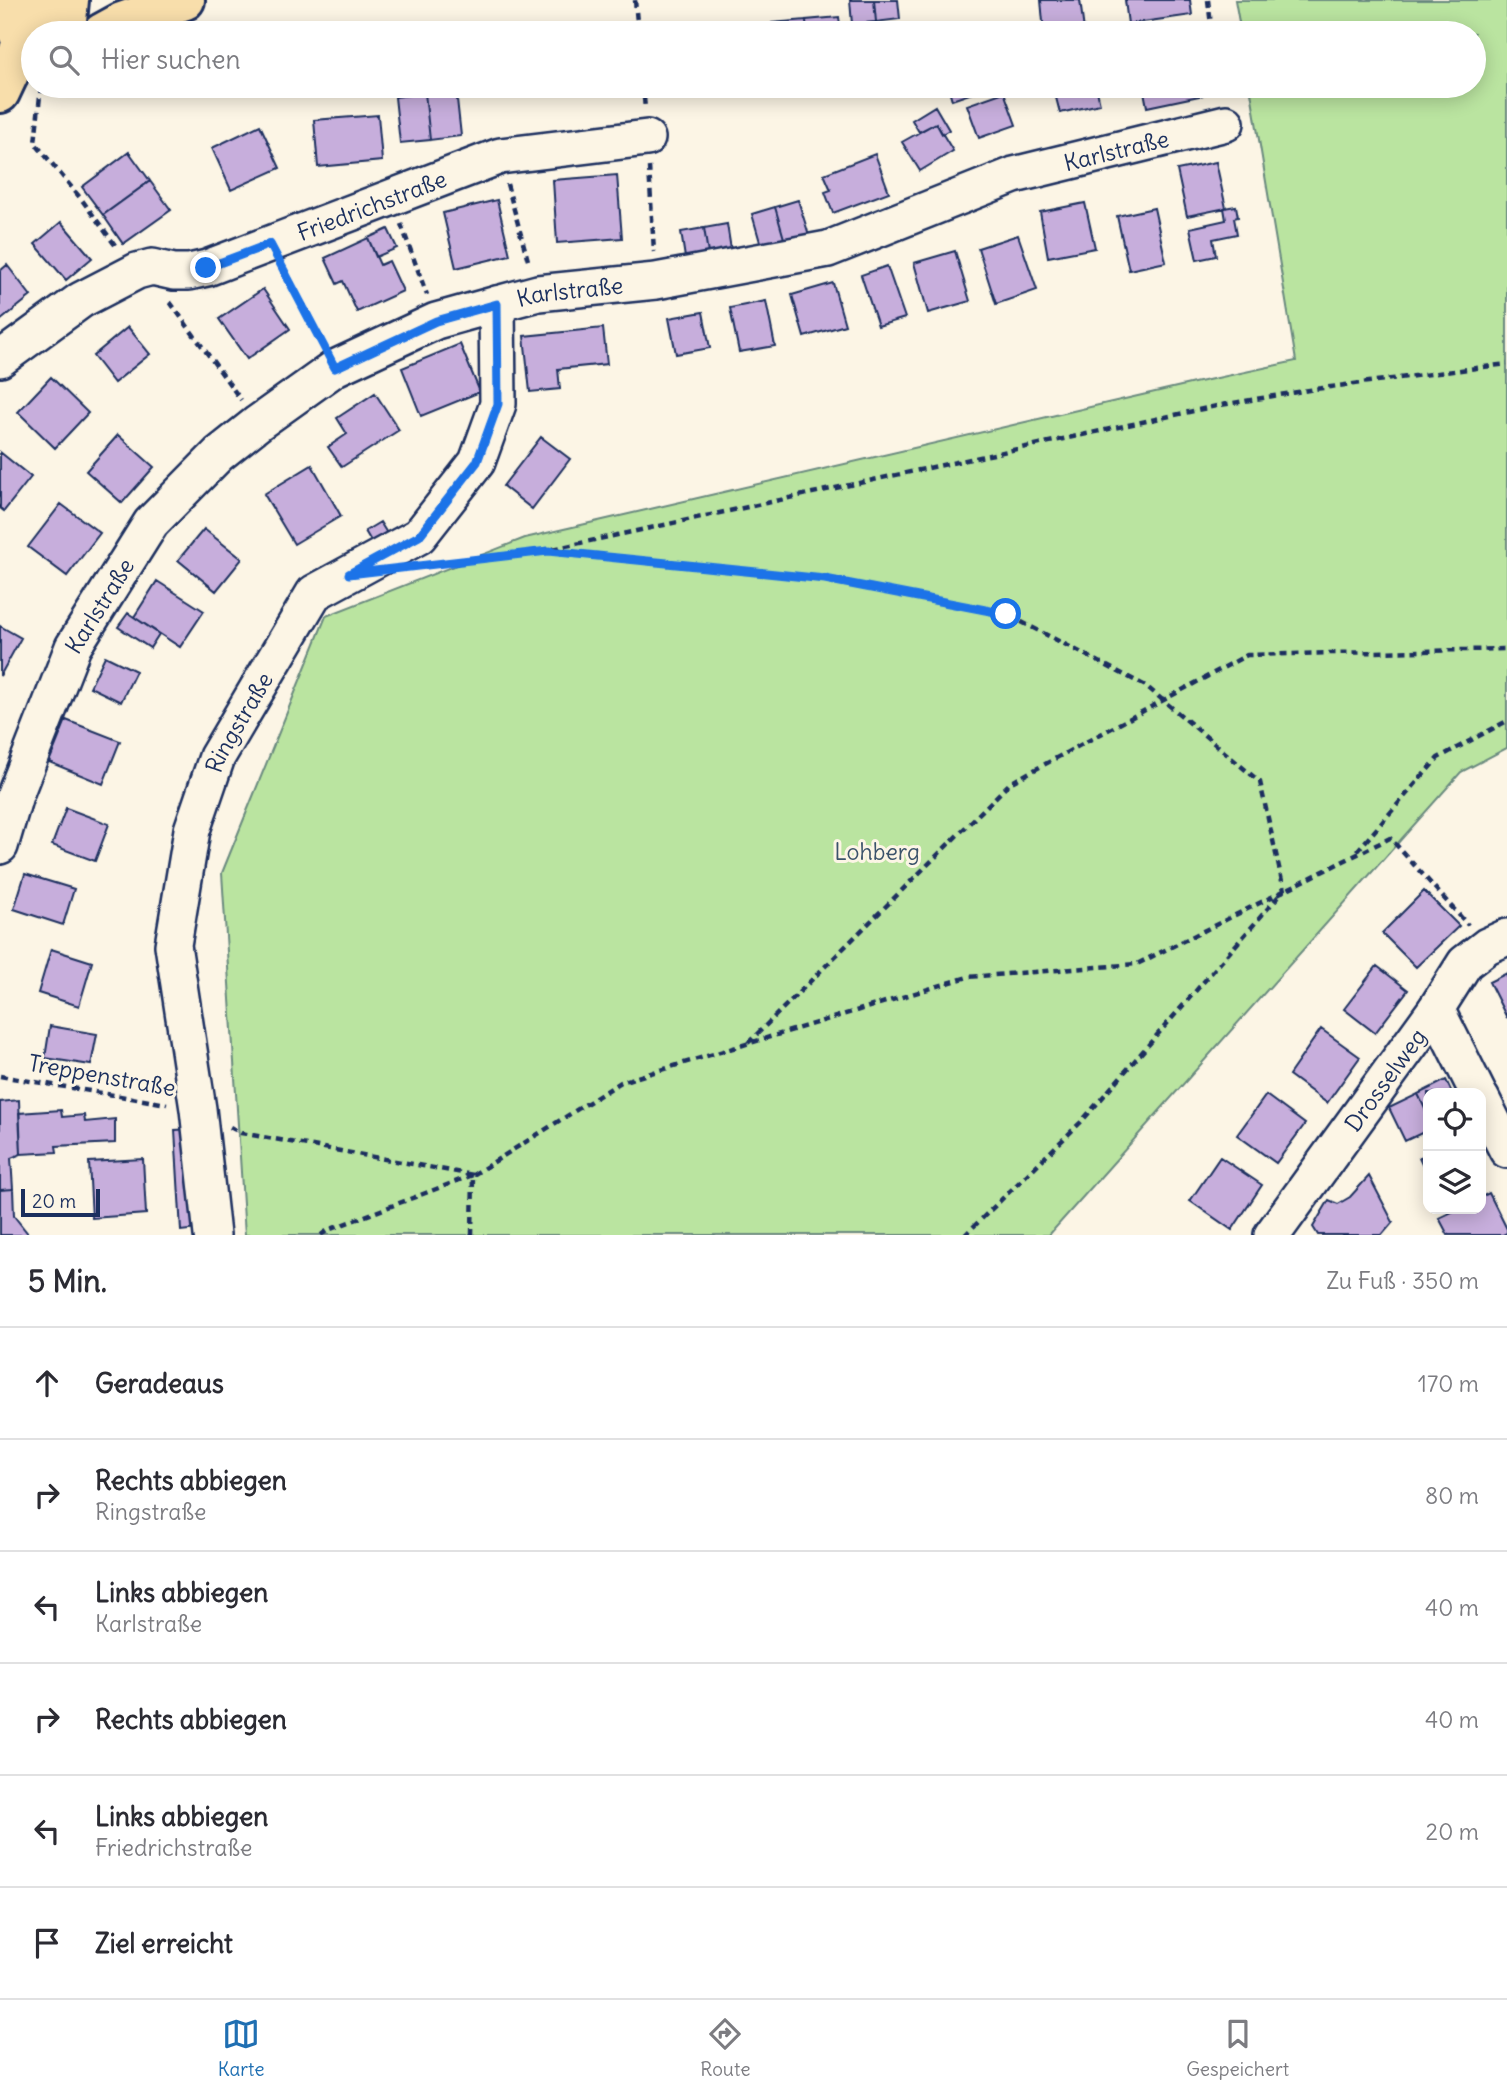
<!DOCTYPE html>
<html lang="de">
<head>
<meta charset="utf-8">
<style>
	:root { --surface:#fff; --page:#f7f7f7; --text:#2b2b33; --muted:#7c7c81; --line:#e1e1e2; --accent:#1f6fb2 }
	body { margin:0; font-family:Delius,sans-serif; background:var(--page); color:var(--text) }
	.controls { position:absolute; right:21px; bottom:21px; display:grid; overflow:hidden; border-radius:14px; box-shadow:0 4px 18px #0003 }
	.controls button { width:63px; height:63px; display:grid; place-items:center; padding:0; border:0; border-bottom:2px solid var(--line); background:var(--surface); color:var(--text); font:35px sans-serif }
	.scale { position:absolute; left:21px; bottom:18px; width:79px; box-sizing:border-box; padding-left:7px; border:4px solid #1b2f5e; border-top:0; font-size:19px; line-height:24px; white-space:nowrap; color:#1b2f5e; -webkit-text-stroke:5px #fcf5e5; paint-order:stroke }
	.stop { position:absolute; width:21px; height:21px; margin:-16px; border:5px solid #1a73e8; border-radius:50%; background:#fff }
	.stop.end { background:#1a73e8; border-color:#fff; box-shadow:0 2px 7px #0008 }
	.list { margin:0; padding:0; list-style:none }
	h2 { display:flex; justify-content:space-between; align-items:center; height:91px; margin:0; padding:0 28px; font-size:30px }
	h2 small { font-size:23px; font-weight:400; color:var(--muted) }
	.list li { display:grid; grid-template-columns:46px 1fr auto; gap:21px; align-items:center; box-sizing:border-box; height:112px; padding:0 28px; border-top:2px solid var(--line) }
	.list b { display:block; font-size:26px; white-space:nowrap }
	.list p { margin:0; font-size:23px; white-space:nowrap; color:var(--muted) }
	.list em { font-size:23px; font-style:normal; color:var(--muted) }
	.icon { flex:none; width:38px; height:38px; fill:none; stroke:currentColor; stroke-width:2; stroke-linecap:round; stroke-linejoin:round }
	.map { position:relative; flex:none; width:1507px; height:1235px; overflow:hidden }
	.search { position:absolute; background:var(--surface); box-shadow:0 4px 18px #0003; left:21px; right:21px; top:21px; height:77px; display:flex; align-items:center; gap:18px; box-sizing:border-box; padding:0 24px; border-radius:38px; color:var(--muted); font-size:26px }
	.sheet { height:763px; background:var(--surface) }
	nav { display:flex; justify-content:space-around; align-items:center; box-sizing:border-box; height:98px; border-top:2px solid var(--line); background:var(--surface); font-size:19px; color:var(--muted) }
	nav a { display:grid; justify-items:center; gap:4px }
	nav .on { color:var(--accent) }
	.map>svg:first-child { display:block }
</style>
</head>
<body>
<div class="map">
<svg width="1507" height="1235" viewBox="0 0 1507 1235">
	<rect width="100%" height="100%" fill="#fcf5e5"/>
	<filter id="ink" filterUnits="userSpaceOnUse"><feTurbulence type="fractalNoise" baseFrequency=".0143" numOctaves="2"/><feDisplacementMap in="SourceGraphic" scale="14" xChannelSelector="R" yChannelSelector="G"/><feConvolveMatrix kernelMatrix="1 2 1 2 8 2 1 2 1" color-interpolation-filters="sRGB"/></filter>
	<g filter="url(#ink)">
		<path fill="#bae4a0" stroke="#6a8a7f" stroke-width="2" d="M 1235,0 L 1507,0 L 1507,748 L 1461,772 L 1049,1235 L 245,1235 L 222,873 L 326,616 L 525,538 L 1194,383 L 1296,361 L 1250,86 L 1474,86 L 1474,33 L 1241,33 Z"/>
		<path fill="#c7aedc" stroke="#1b2f5e" stroke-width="2" d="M 850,0 L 874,0 L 876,22 L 852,24 Z
			M 874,0 L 898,0 L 900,19 L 876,22 Z
			M 1041,0 L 1080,0 L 1084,30 L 1044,33 Z
			M 1125,0 L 1190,0 L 1192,15 L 1128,24 Z
			M 839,17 L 841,33 L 807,33 L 806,20 Z
			M 806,20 L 807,33 L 773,33 L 772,23 Z
			M 603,27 L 603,33 L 561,33 L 561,32 Z
			M 743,28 L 743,33 L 709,33 L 709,30 Z
			M 987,28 L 990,32 L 1015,31 L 1015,33 L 925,33 Z
			M 475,86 L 523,86 L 523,89 L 475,92 Z
			M 948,86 L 993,86 L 952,100 Z
			M 1053,86 L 1096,86 L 1100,104 L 1060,113 Z
			M 1143,86 L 1202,86 L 1204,95 L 1147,107 Z
			M 456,90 L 461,136 L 430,140 L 425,93 Z
			M 1004,92 L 1016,125 L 979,138 L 967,105 Z
			M 425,93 L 430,140 L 400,143 L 395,97 Z
			M 935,106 L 949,130 L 942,134 L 936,123 L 919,132 L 912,120 Z
			M 378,115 L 382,161 L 318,167 L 314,120 Z
			M 936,123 L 953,151 L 920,171 L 902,142 Z
			M 260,125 L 280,168 L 231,190 L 212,148 Z
			M 129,152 L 150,181 L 103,215 L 82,187 Z
			M 875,154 L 889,192 L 833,213 L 825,192 L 831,190 L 824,174 Z
			M 1216,162 L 1226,208 L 1187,216 L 1177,170 Z
			M 617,175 L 622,238 L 557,243 L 553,180 Z
			M 150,181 L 171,210 L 123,244 L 103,215 Z
			M 497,200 L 510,255 L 456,268 L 443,213 Z
			M 798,200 L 809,235 L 785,242 L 775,207 Z
			M 1085,203 L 1095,248 L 1048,257 L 1040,212 Z
			M 1236,206 L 1238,217 L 1234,218 L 1237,234 L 1213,239 L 1216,256 L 1197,260 L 1190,228 L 1226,220 L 1224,208 Z
			M 775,207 L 785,242 L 762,249 L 752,214 Z
			M 1154,208 L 1166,262 L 1129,270 L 1117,216 Z
			M 61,222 L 92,258 L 66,280 L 35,244 Z
			M 727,224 L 732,256 L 709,260 L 704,228 Z
			M 704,228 L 709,260 L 686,264 L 681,232 Z
			M 388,229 L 397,248 L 376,257 L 368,238 Z
			M 1018,235 L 1037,290 L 996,304 L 978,248 Z
			M 368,238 L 380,265 L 389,261 L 403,291 L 357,312 L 343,281 L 337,284 L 325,258 Z
			M 955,251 L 970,301 L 928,313 L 914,263 Z
			M 7,265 L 31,296 L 0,321 L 0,271 Z
			M 887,266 L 905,318 L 878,326 L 861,275 Z
			M 833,283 L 845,325 L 804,337 L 792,295 Z
			M 263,289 L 290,329 L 247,359 L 219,319 Z
			M 766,301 L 775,346 L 739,352 L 730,308 Z
			M 703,312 L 710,348 L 676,354 L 669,318 Z
			M 128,327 L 150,354 L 114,383 L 93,356 Z
			M 603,328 L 607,364 L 558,369 L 560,389 L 530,392 L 524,336 Z
			M 460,344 L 480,392 L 421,416 L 402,368 Z
			M 51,377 L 88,413 L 55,448 L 18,412 Z
			M 375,393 L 399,430 L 342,467 L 328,447 L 347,434 L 337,418 Z
			M 118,435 L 154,467 L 122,503 L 86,471 Z
			M 541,437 L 570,459 L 532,509 L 503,486 Z
			M 0,452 L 31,477 L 4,511 L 0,508 Z
			M 312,465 L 341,516 L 294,544 L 264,494 Z
			M 61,504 L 100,533 L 67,576 L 28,547 Z
			M 380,522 L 393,543 L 378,553 L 365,531 Z
			M 204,529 L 242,559 L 216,591 L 178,560 Z
			M 157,581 L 204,611 L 180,647 L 134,617 Z
			M 128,613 L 159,634 L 150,648 L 118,627 Z
			M 0,626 L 21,638 L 0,676 Z
			M 105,656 L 136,671 L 121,702 L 90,687 Z
			M 66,720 L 120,741 L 103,784 L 49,762 Z
			M 66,808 L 109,824 L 95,861 L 52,845 Z
			M 25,874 L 74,889 L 63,925 L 14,909 Z
			M 1424,891 L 1459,926 L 1416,967 L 1382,933 Z
			M 51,949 L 92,962 L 79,1006 L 38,993 Z
			M 1377,966 L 1408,990 L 1375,1033 L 1344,1009 Z
			M 1507,973 L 1507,1018 L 1489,982 Z
			M 50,1026 L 97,1034 L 91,1065 L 45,1058 Z
			M 1321,1029 L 1360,1057 L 1327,1103 L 1289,1075 Z
			M 1446,1080 L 1452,1093 L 1428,1093 L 1428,1115 L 1418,1094 Z
			M 1418,1094 L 1428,1115 L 1428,1130 L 1405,1141 L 1389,1108 Z
			M 1266,1095 L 1305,1124 L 1276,1163 L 1237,1135 Z
			M 19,1100 L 21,1154 L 11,1158 L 13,1189 L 0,1190 L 0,1102 Z
			M 61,1110 L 62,1117 L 84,1115 L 85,1122 L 115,1119 L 115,1143 L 56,1146 L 57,1152 L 21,1154 L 19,1113 Z
			M 191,1129 L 197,1229 L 181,1231 L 175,1130 Z
			M 1428,1153 L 1428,1177 L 1419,1158 Z
			M 1220,1157 L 1262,1185 L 1232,1230 L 1190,1201 Z
			M 143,1159 L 146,1214 L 92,1218 L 89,1162 Z
			M 1369,1176 L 1393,1222 L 1382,1235 L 1318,1235 L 1313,1227 L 1329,1200 L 1338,1204 L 1350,1197 Z
			M 13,1189 L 14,1216 L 29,1235 L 0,1235 L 0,1190 Z
			M 1489,1193 L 1507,1229 L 1507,1233 L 1503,1235 L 1448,1235 L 1439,1218 L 1458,1209 L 1481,1209 L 1481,1197 Z"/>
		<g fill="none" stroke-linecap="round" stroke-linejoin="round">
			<defs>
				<g id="minor">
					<path id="s1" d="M 0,359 L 81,300 L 137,271 L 152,267 L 174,272 L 189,272 L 207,268 L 500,156 L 647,138"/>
					<path id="s2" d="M 0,846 L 15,795 L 73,647 L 151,523 L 219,454 L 258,423 L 335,368 L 436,321 L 497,304 L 538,293 L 656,281 L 828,249 L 1014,175 L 1226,123"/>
					<path d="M 1436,1009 L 1478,1093"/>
					<path d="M 1481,1098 L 1507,1150"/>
					<path id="s3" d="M 212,1235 L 198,1109 L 173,945 L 192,830 L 217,757 L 314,593 L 419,536 L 477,462 L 498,404 L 497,304"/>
					<path id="s4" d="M 1272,1235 L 1436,1009 L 1465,963 L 1487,946 L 1507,937"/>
				</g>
				<path id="major" d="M 0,3 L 15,26 L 22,42
					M 63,33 L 67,21 L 69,0
					M 102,33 L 122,22 L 185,0
					M 0,93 L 16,59 L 36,0"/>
			</defs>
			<use href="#minor" stroke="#1b2f5e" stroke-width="40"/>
			<use href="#major" stroke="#1b2f5e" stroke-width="44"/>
			<path stroke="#1b2f5e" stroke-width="4.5" stroke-dasharray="7 5" stroke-linecap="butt" d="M 635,0 L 638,33
				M 1208,0 L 1212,33
				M 41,86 L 35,143 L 82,200 L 118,249
				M 643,86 L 645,109
				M 649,167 L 654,252
				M 507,184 L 529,264
				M 401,224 L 427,295
				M 283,269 L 322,342
				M 170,302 L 241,400
				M 548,550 L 826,579 L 1006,614 L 1146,686 L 1260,782 L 1284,890 L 1081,1122 L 965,1235
				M 434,564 L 548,550 L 1221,405 L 1315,389 L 1507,364
				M 1357,851 L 1438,758 L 1507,721
				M 748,1043 L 1010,783 L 1247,655 L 1507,649
				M 0,1076 L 167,1104
				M 230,1127 L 241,1133 L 473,1175
				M 321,1235 L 328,1230 L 473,1175
				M 472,1235 L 473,1175 L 621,1082 L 968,977 L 1137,964 L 1390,838 L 1468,925"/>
			<use href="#minor" stroke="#fcf5e5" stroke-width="35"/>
			<use href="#major" stroke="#f8deab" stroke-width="38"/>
		</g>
	</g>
	<g fill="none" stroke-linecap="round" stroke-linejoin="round" filter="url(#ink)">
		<path stroke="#1a73e8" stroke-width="9" d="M 206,268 L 270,244 L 335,368 L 436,321 L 497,304 L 498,404 L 477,462 L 419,536 L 349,574 L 548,551 L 825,579 L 1006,614"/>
	</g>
	<g text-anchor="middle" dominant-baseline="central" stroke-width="6" stroke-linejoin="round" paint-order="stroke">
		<g font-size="23" fill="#1b2f5e" stroke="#fcf5e5">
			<text stroke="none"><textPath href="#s2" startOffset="1416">Karlstraße</textPath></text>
			<text stroke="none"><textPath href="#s1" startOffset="411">Friedrichstraße</textPath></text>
			<text stroke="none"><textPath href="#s2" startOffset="849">Karlstraße</textPath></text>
			<text stroke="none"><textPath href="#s2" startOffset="261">Karlstraße</textPath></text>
			<text stroke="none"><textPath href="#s3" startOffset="527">Ringstraße</textPath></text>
			<text transform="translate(102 1075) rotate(10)">Treppenstraße</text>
			<text stroke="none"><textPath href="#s4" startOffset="192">Drosselweg</textPath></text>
		</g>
		<g font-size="23" fill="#3b536b" stroke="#fcf5e5">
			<text x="877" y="851">Lohberg</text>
		</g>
	</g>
</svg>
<div class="controls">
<button><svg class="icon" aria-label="locate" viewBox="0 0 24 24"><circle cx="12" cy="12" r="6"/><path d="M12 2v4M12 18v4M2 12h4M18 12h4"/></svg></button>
<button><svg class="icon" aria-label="layers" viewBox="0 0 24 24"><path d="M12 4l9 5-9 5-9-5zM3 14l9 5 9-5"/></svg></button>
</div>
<div class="scale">20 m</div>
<div class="stop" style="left:1006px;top:614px"></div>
<div class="stop end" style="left:206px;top:268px"></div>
<div class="search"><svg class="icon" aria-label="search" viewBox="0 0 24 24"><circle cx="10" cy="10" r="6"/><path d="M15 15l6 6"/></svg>Hier suchen</div>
</div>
<section class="sheet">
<h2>5 Min.<small>Zu Fuß · 350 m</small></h2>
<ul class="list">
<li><svg class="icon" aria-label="ahead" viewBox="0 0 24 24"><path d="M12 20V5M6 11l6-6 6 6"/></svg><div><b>Geradeaus</b></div><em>170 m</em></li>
<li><svg class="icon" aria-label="right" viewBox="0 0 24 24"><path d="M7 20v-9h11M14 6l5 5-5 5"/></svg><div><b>Rechts abbiegen</b><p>Ringstraße</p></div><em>80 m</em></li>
<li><svg class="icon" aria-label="left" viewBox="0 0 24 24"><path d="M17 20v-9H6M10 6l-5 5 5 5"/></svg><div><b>Links abbiegen</b><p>Karlstraße</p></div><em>40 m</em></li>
<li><svg class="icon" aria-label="right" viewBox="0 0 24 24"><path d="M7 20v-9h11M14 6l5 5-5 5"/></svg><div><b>Rechts abbiegen</b></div><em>40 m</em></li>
<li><svg class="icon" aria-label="left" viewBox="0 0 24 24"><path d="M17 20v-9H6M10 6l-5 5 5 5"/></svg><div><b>Links abbiegen</b><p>Friedrichstraße</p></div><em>20 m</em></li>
<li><svg class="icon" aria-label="arrive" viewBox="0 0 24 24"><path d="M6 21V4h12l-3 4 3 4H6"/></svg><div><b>Ziel erreicht</b></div></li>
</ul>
</section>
<nav>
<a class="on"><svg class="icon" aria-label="map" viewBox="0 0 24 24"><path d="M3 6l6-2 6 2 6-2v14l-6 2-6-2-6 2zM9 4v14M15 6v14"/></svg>Karte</a>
<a><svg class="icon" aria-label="directions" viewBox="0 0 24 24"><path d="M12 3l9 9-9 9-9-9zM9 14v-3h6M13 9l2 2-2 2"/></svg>Route</a>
<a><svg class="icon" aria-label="saved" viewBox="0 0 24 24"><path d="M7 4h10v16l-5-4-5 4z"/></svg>Gespeichert</a>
</nav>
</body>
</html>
